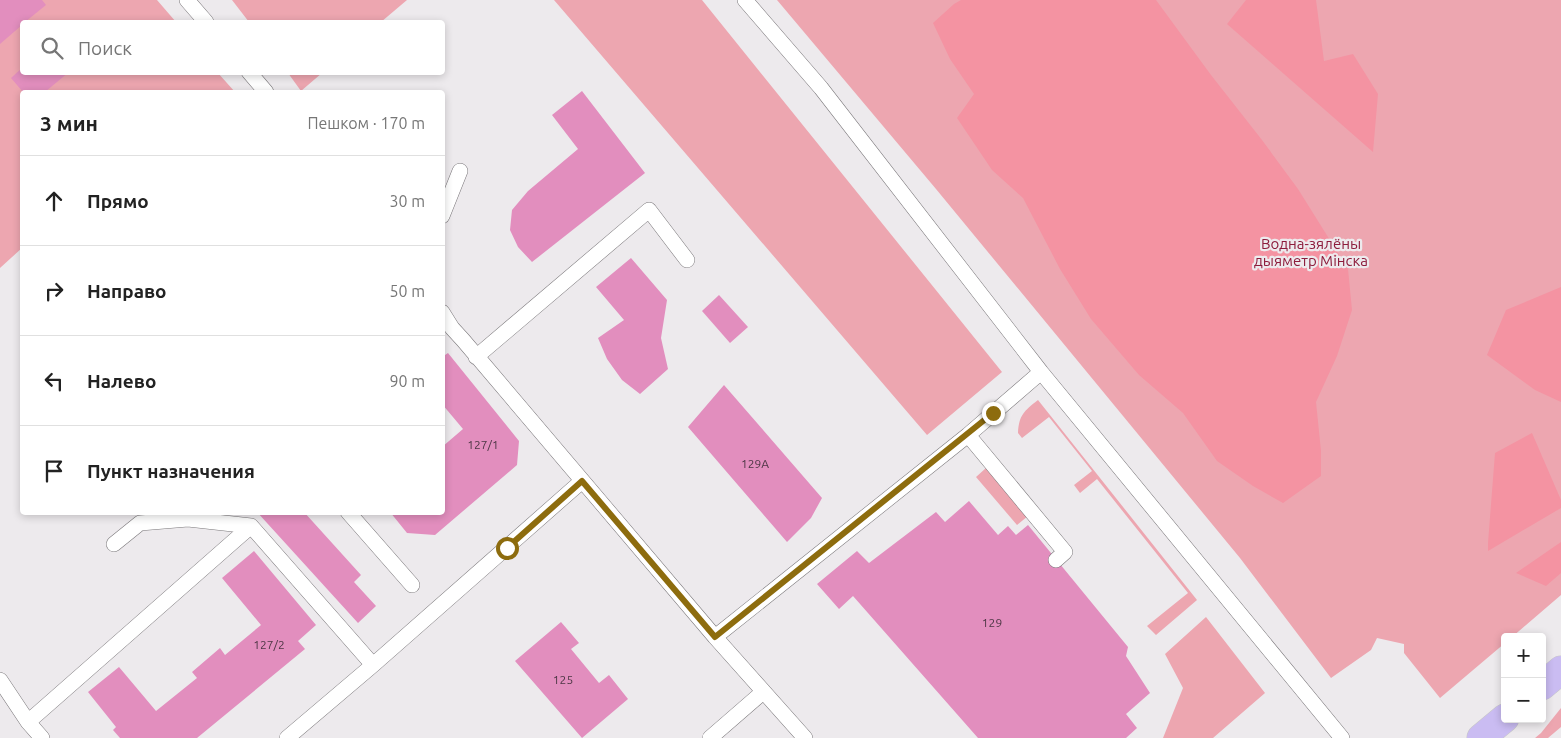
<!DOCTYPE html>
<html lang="ru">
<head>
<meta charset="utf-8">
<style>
	:root { --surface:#fff; --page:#f6f6f6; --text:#222; --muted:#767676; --line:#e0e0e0 }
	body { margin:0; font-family:Ubuntu,sans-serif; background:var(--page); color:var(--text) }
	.controls { position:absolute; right:15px; bottom:15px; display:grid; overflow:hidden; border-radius:5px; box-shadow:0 2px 8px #0003 }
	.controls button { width:45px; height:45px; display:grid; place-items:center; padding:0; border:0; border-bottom:1px solid var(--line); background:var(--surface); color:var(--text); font:25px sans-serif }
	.stop { position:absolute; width:15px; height:15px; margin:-11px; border:4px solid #8d6c0e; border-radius:50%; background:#fff }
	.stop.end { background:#8d6c0e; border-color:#fff; box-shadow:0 1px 5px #0008 }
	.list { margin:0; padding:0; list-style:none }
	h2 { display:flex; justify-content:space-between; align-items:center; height:65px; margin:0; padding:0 20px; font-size:21px }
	h2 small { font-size:16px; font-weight:400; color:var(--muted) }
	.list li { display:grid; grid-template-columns:32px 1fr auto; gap:15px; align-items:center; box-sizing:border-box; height:90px; padding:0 20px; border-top:1px solid var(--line) }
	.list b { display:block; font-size:19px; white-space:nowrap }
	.list em { font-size:16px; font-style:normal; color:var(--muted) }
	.icon { flex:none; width:28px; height:28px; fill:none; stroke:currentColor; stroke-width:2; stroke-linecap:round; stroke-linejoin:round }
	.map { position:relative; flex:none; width:1561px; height:738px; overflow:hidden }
	.search { position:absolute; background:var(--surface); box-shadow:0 2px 8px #0003; left:20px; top:20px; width:425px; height:55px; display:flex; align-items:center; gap:12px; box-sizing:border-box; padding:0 18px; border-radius:5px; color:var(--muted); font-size:19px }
	.panel { position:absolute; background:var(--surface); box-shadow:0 2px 8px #0003; left:20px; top:90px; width:425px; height:425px; border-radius:5px }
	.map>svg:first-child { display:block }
</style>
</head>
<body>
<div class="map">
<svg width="1561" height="738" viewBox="0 0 1561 738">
	<rect width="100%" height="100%" fill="#edeaed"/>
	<path fill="#eda6b0" d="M 0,0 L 157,0 L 176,22 L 22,22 L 22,72 L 218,73 L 235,92 L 22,92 L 22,248 L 0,268 Z
		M 232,0 L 407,0 L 381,22 L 249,22 Z
		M 554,0 L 702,0 L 1002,372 L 927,435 Z
		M 777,0 L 1561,0 L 1561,595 L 1512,637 L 1505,637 L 1505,643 L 1440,698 L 1404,653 L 1404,644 L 1377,638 L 1371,650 L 1331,678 L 1240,558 L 936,189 Z
		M 288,73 L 322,73 L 301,91 Z
		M 1038,400 L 1197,600 L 1156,635 L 1147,626 L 1188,593 L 1097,479 L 1080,493 L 1074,485 L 1092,471 L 1049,417 L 1022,438 L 1018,433 C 1019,415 1024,411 1038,400 Z
		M 986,468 L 1028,516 L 1017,525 L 976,477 Z
		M 1206,617 L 1265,693 L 1213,738 L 1163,738 L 1183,688 L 1165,654 Z
		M 1561,708 L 1561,727 L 1548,738 L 1535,738 L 1541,733 Z"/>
	<path fill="#f493a2" d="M 961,0 L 1156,0 L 1211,75 L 1262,140 L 1298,189 L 1348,269 L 1352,310 L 1337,356 L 1316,402 L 1321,451 L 1321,476 L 1283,503 L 1253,486 L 1217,461 L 1183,413 L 1139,375 L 1091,319 L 1060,269 L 1023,198 L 992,170 L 957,118 L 974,94 L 950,59 L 933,23 L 954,4 Z
		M 1246,0 L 1316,0 L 1324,61 L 1353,54 L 1378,94 L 1373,152 L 1227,24 Z
		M 1561,287 L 1561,402 L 1535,390 L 1487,355 L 1506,310 Z
		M 1532,433 L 1561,500 L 1561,508 L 1488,551 L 1488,543 L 1495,453 Z
		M 1561,542 L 1561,573 L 1546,586 L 1516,573 Z"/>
	<path fill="#e28ebe" d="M 0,0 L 42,0 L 46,5 L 25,22 L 22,22 L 22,25 L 0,44 Z
		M 22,68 L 22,72 L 69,72 L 45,92 L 23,92 L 11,78 Z
		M 582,91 L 645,173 L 532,262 L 518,247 L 510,230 L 512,210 L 528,191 L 578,149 L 552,115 Z
		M 631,258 L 667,300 L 661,338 L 668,369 L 640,394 L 622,380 L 607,359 L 598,338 L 624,320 L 596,287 Z
		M 719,295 L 748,327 L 730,343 L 702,311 Z
		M 448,353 L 519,441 L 517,465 L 435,535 L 407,533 L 390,512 L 442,512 L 442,447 L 463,429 L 442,404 L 442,357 Z
		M 724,385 L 822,498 L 811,518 L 787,542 L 688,427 Z
		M 969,501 L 998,535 L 1008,526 L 1016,535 L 1028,525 L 1128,647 L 1126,656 L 1150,693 L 1126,714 L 1137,728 L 1126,738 L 978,738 L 853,596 L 839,609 L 817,584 L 857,551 L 869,563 L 936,512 L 945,522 Z
		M 257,512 L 304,512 L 361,575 L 354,582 L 376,606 L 358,623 Z
		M 254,551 L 316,625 L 298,641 L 305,649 L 197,738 L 120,738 L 113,730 L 116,727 L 88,692 L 119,667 L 156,711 L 197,678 L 192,672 L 220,648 L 225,655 L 261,625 L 222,578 Z
		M 561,622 L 579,643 L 571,649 L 599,683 L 609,675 L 628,699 L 582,738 L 515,661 Z"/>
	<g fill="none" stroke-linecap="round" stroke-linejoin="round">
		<defs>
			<path id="service" d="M 187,0 L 206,22
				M 745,0 L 821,88 L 1041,372 L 1342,738
				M 249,72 L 266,92
				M 442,216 L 460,171
				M 442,312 L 452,328 L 463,340 L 715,637 L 805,738
				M 476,357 L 649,210 L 687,260
				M 968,435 L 1065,552 L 1056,560
				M 348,512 L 412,585
				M 251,526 L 373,665
				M 715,637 L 968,435 L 1041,372
				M 0,680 L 28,722 L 42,738
				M 28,722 L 251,526 L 188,519 L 140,523 L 114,544
				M 287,738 L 373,665 L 582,481
				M 710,738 L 763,692"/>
			<path id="primary" d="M 1542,686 L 1561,670
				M 1481,738 L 1505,718"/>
		</defs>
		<use href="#service" stroke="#7a777a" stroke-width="16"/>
		<use href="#primary" stroke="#c8c8c8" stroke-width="29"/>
		<use href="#service" stroke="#fff" stroke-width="15"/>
		<use href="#primary" stroke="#cabcf2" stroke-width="28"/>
	</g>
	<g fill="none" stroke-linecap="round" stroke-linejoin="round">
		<path stroke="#8d6c0e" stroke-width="6" d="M 507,548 L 582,481 L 715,637 L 993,413"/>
	</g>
	<g text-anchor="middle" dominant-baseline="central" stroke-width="4.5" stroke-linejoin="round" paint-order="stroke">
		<g font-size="12" fill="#4c3644">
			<text x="483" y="444">127/1</text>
			<text x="755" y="463">129А</text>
			<text x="992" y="622">129</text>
			<text x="269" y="644">127/2</text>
			<text x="563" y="679">125</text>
		</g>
		<g font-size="15" fill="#8d1c3c" stroke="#edeaed">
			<text x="1311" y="243">Водна-зялёны<tspan x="1311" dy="17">дыяметр Мінска</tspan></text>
		</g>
	</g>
</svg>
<div class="controls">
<button>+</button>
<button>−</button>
</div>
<div class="stop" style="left:507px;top:548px"></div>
<div class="stop end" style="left:993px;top:413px"></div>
<div class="search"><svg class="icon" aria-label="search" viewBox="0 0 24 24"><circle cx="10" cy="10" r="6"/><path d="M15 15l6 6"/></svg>Поиск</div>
<section class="panel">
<h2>3 мин<small>Пешком · 170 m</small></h2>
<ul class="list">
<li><svg class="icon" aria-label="ahead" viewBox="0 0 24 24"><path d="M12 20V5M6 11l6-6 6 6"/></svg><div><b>Прямо</b></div><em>30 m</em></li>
<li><svg class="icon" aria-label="right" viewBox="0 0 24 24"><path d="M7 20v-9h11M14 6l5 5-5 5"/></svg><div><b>Направо</b></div><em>50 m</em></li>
<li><svg class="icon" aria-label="left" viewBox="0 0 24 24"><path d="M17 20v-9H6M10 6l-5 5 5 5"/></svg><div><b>Налево</b></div><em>90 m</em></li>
<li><svg class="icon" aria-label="arrive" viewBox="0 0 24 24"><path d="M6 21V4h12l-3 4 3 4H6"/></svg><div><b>Пункт назначения</b></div></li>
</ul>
</section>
</div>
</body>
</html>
